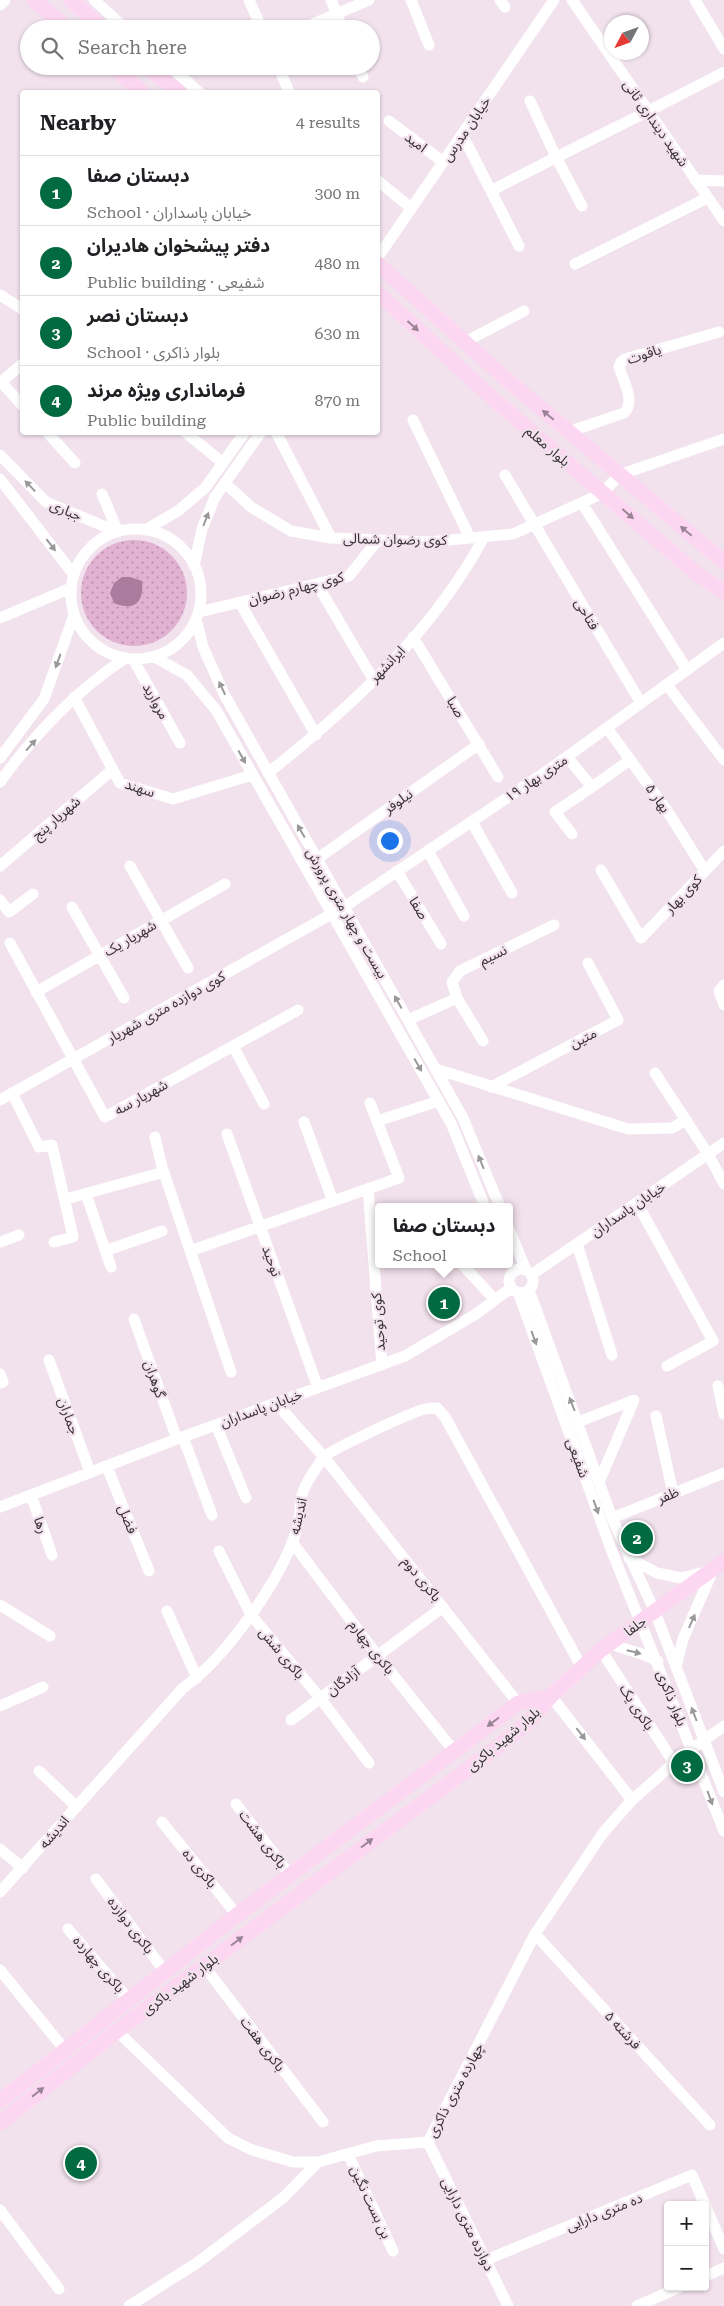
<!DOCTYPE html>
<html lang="en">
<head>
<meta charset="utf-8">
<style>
	:root { --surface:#fff; --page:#f2f2f2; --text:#202124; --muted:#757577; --line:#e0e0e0; --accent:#026a41 }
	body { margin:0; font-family:"Roboto Serif","Noto Sans Arabic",serif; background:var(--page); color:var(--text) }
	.controls { position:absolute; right:15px; bottom:15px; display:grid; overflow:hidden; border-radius:5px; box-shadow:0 1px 4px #0004 }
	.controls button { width:45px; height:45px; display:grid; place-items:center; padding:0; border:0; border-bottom:1px solid var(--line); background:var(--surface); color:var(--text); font:25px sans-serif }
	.compass { position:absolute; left:604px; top:15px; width:45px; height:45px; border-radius:50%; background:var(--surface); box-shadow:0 1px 4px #0004; rotate:229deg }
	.you { position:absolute; left:389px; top:840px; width:18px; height:18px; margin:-12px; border:4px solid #fff; border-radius:50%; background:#1a73e8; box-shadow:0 0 0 8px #1a73e833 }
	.badge { display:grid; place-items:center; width:32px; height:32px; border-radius:50%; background:var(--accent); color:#fff; font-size:16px; font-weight:700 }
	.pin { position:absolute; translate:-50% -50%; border:2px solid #fff; box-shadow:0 1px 5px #0006 }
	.popup { position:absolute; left:375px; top:1203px; width:138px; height:65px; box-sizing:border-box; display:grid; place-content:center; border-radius:5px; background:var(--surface); filter:drop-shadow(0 1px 4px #0005); font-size:16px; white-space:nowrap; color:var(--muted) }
	.popup b { font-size:19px; color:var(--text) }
	.popup::after { content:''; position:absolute; left:50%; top:100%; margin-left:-10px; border:10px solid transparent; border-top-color:var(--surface) }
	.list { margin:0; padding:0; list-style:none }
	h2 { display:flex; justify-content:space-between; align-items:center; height:65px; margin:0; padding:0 20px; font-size:21px }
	h2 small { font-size:16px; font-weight:400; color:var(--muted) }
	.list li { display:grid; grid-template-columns:32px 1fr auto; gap:15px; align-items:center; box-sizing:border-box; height:70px; padding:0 20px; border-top:1px solid var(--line) }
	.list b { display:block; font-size:19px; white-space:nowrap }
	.list p { margin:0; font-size:16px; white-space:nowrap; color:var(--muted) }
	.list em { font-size:16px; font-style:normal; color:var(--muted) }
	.icon { flex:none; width:28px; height:28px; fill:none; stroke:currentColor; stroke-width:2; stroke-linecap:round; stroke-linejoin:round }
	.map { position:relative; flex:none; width:724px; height:2306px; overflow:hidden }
	.search { position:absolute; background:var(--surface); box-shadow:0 1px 4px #0004; left:20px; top:20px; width:360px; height:55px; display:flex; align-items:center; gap:12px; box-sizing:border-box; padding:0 18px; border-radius:28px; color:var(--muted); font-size:19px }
	.panel { position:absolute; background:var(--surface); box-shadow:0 1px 4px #0004; left:20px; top:90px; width:360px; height:345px; border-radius:5px }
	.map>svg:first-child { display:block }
</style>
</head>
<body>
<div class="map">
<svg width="724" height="2306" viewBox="0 0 724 2306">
	<defs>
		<pattern id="grass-dots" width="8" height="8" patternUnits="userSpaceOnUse" patternTransform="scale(1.25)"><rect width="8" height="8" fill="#e2b2d3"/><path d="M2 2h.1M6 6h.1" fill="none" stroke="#b891ac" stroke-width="1.8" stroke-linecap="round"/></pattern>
	</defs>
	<rect width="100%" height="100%" fill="#f2e2ed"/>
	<path fill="url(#grass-dots)" d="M81 593a53 53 0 1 1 106 0a53 53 0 1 1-106 0Z"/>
	<path fill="#ab7c9d" d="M 122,577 L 130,577 L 142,581 C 144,602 135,612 114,603 L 110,593 L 114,583 Z"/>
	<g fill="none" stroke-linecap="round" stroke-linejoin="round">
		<path stroke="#fff" stroke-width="11" d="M 94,0 L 126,29
			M 249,0 L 262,29
			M 331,0 L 343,29
			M 411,0 L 429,45
			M 500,0 L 505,7
			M 572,0 L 724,221
			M 695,0 L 724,49
			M 0,5 L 5,0
			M 301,29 L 369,0
			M 169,66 L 199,92
			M 278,66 L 289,92
			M 358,66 L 363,77
			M 530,101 L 556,157 L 582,206
			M 389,121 L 443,162
			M 462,134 L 519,246
			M 695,180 L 724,181
			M 378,181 L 411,208
			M 491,191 C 568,150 647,113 724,72
			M 378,257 L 554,0
			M 575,264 L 707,198
			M 0,295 L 22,309
			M 465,342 L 524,311
			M 1,382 L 22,405
			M 0,383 L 22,364
			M 413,420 L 470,538
			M 47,432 L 75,463
			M 185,432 L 223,463
			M 276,432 L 331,538
			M 568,432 L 624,413 C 636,401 623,381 619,367 L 621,362 L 625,359 L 719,332
			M 0,455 L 46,502 L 118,532
			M 505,475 L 641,703
			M 0,479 L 74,575
			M 225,483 L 251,507 L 291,531 L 331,538 L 428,542 L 513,534 L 603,493 L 619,475 L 724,439
			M 102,494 L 118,532
			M 582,503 L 687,670
			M71 594a65 65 0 1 1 130 0a65 65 0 1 1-130 0Z
			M 145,530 L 178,511 L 205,488 L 245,432
			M 194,566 L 202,529 L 215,497 L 261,432
			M 317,584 L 373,679
			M 240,603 L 316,735
			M 199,612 L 349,576 L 378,540
			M 0,618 L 71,588
			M 196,619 L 203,647 L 224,694 L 463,1118 L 500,1207
			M 413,637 L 498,777
			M 154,657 L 187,675 L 216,710 L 451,1123 L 485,1207
			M 133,659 L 180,743
			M 667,685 L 724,760
			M 74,697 L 120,783 L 173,799 L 252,775
			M 607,728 L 666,809 L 705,871
			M 567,757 L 592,787 L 555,812 L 572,834
			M 0,758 L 44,699 L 74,615
			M 268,773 C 351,707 434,631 484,537
			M 0,782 C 33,736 77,690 124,659
			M 592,787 L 630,760
			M 472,822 L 512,893
			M 428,851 L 464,916
			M 317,859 L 479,744
			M 0,866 L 112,770
			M 130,866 L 188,968
			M 601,870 L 641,938 L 724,851
			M 397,871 L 441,944
			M 0,900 L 9,912 L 33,894
			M 72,907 L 124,998
			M 10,943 L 105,1117 L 298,1010
			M 724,985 L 719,991 L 724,1005
			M 36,992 L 225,884
			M 408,1020 L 457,998
			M 483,1041 L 457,998 L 452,982 L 460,971 L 554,925
			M 233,1046 L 264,1104
			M 436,1069 L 628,1129 L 672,1128 L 686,1120
			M 655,1073 L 708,1154 L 724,1184
			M 491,1087 L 618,1020 L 588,963
			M 12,1093 L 39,1147 L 52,1145 L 73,1237 L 54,1242
			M 0,1100 L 344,907 L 550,769 L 724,643
			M 377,1121 L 439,1101
			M 304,1122 L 333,1201
			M 227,1134 L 318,1388
			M 155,1137 L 162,1167 L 231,1372
			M 368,1189 L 382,1365
			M 86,1194 L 111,1267
			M 66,1199 L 164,1172
			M 637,1203 L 713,1341 L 667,1366
			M 509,1229 L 526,1270
			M 0,1242 L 19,1235
			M 577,1244 L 612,1355
			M 105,1251 L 162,1231
			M 190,1251 L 399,1178 L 370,1103
			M 462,1264 L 495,1300
			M509 1281a12 12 0 1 1 24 0a12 12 0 1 1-24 0Z
			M 531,1275 L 724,1143
			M 529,1290 L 612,1518 L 655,1612 L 724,1792
			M 518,1292 L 611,1549 L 724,1831
			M 134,1319 L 177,1439
			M 49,1360 L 90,1472
			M 0,1374 L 3,1382 L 0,1383
			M 718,1386 L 724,1414
			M 276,1403 L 324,1457 L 518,1703
			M 656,1416 L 673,1493
			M 573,1424 L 634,1400 L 599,1482
			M 216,1425 L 246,1498
			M 183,1437 L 212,1515
			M 107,1467 L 149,1571
			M 31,1495 L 52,1555
			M 0,1507 L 177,1439 L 405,1356 L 476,1314 L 511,1288
			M 612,1518 L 724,1473
			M 292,1542 L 377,1655 L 454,1751
			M 219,1551 L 251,1615 L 320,1698 L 369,1763
			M 629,1558 L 657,1573 L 681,1578 L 713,1570 L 683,1639 L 676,1667
			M 0,1605 L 50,1636
			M 167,1611 L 197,1678
			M 610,1644 L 642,1654 L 658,1661
			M 601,1650 L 674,1763
			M 551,1696 L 632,1800
			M 0,1706 L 43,1687
			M 291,1720 L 443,1607
			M 39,1771 L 77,1807
			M 236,1804 L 290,1875
			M 162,1822 L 237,1915
			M 0,1849 L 23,1868
			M 96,1879 L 165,1972
			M 0,1892 L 183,1688 C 225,1659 285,1575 298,1525 C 301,1515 299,1504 302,1495 C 305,1483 316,1468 323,1458 C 329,1450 412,1412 425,1409 C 429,1408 433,1408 437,1408 L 445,1417 L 581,1666
			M 68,1929 L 129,2000
			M 535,1934 L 710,2125
			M 204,1966 L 323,2122
			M 0,1970 L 65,2050
			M 117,2031 L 228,2138 L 252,2150 L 293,2162 L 318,2162 L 376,2146 L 428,2142 L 535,1934 L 603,1833 L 632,1800 L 681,1757 L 724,1726
			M 428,2142 L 508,2306
			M 348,2154 L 393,2251
			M 705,2205 L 724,2249
			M 0,2210 L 59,2289
			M 486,2260 L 692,2175 L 705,2205
			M 705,2276 L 724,2268
			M 129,2306 L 197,2263 L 284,2197 L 318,2162
			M 637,2306 L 680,2287"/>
		<path stroke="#fdd6f1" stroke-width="15" d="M 34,0 L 68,29
			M 71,0 L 103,29
			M 112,66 L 142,92
			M 146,66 L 179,92
			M 378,264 L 505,378 L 724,562
			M 378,293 L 490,396 L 697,574 L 724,592
			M 551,1696 L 601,1650 L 724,1561
			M 0,2101 L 237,1915 L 518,1703 L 551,1696 L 530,1721 L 500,1745 L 117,2031 L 0,2123"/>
	</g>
	<defs><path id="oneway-solid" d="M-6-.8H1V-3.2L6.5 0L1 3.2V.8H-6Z" transform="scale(1.25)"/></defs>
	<g fill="#9a8493">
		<use href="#oneway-solid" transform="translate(413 326) rotate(42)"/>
		<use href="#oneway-solid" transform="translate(548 415) rotate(-140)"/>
		<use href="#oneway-solid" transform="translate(628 514) rotate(41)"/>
		<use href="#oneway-solid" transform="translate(686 531) rotate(-140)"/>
		<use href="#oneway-solid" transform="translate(493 1722) rotate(143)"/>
		<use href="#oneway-solid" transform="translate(367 1843) rotate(-37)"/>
		<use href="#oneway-solid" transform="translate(237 1941) rotate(-37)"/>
		<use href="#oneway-solid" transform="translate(38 2092) rotate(-38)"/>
	</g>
	<g fill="#9b989a">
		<use href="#oneway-solid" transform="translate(30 486) rotate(-134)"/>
		<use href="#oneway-solid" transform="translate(206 519) rotate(-69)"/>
		<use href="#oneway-solid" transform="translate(51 545) rotate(52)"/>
		<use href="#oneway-solid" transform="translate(58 661) rotate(110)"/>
		<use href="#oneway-solid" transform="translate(222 688) rotate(-115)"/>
		<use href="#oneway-solid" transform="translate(31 745) rotate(-48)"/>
		<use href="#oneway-solid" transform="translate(242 757) rotate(61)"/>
		<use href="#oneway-solid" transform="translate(301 831) rotate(-120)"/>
		<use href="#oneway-solid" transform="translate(398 1002) rotate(-119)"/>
		<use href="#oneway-solid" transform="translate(418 1065) rotate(60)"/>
		<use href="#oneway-solid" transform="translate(481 1162) rotate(-112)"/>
		<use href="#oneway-solid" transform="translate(534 1338) rotate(70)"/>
		<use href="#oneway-solid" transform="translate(572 1404) rotate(-111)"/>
		<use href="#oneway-solid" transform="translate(596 1507) rotate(70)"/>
		<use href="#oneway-solid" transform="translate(692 1621) rotate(-66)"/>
		<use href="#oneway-solid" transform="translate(634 1652) rotate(14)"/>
		<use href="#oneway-solid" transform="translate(694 1714) rotate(-111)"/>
		<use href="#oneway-solid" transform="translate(581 1734) rotate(52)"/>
		<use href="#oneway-solid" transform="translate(710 1798) rotate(70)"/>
	</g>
	<g text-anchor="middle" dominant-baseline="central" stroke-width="4.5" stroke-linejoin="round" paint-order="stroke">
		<g font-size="14" fill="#373135" stroke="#f2e2ed">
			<text transform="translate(656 123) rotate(55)">شهید دینداری ثانی</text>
			<text transform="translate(466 129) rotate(-56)">خیابان مدرس</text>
			<text transform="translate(416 142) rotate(37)">امید</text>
			<text transform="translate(644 354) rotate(-18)">یاقوت</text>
			<text transform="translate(548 446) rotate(41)">بلوار معلم</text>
			<text transform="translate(66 510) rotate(23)">جباری</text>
			<text transform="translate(395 539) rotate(1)">کوی رضوان شمالی</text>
			<text transform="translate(296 588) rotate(-14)">کوی چهارم رضوان</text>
			<text transform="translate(587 614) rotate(59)">فتاحی</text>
			<text transform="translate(387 664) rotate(-46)">ایرانشهر</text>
			<text transform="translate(156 701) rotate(61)">مروارید</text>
			<text transform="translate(456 707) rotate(59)">صبا</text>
			<text transform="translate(536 778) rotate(-34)">۱۹ متری بهار</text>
			<text transform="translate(140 788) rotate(18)">سهند</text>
			<text transform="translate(658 798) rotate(55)">بهار ۵</text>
			<text transform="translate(398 801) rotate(-35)">نیلوفر</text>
			<text transform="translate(56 818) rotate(-41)">شهریار پنج</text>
			<text transform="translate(683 894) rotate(-47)">کوی بهار</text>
			<text transform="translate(419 908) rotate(59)">صفا</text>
			<text transform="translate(347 913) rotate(60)">بیست و چهار متری پرورش</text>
			<text transform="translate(130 938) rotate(-30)">شهریار یک</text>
			<text transform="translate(493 955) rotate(-26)">نسیم</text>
			<text transform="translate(166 1007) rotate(-29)">کوی دوازده متری شهریار</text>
			<text transform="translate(583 1038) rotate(-27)">متین</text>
			<text transform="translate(141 1097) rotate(-29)">شهریار سه</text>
			<text transform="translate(628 1209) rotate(-34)">خیابان پاسداران</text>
			<text transform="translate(272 1261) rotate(70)">توحید</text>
			<text transform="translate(378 1322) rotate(-94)">کوی توحید</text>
			<text transform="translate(155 1379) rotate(71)">گوهران</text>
			<text transform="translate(261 1408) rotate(-20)">خیابان پاسداران</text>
			<text transform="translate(69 1416) rotate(70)">جماران</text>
			<text transform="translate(578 1458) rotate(70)">شفیعی</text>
			<text transform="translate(668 1495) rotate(-22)">ظفر</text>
			<text transform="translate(298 1516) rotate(-77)">اندیشه</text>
			<text transform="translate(128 1519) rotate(68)">فضل</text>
			<text transform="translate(41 1525) rotate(71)">رها</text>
			<text transform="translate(422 1579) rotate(51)">باکری دوم</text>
			<text transform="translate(635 1626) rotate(-36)">جلفا</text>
			<text transform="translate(372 1647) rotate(52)">باکری چهارم</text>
			<text transform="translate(282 1653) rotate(50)">باکری شش</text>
			<text transform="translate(343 1681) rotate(-37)">آزادگان</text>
			<text transform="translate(672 1698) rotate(68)">بلوار ذاکری</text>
			<text transform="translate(637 1707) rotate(57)">باکری یک</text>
			<text transform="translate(503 1739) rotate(-40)">بلوار شهید باکری</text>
			<text transform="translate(54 1832) rotate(-49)">اندیشه</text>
			<text transform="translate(263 1839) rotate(53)">باکری هشت</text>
			<text transform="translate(200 1868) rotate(51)">باکری ده</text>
			<text transform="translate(131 1925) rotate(53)">باکری دوازده</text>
			<text transform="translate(99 1964) rotate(49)">باکری چهارده</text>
			<text transform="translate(180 1984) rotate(-37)">بلوار شهید باکری</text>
			<text transform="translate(623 2030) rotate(47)">فرشته ۵</text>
			<text transform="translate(263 2044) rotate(53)">باکری هفت</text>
			<text transform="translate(455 2090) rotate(-62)">چهارده متری ذاکری</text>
			<text transform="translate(371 2202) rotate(65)">بن بست نگین</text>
			<text transform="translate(604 2212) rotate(-22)">ده متری دارایی</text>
			<text transform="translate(468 2224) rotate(64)">دوازده متری دارایی</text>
		</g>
	</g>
</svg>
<div class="controls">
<button>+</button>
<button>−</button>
</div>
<svg class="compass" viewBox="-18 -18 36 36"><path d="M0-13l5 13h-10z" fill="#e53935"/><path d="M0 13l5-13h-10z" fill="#757577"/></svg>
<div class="you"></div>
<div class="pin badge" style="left:444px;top:1303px">1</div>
<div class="popup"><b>دبستان صفا</b>School</div>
<div class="pin badge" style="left:637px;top:1538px">2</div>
<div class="pin badge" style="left:687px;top:1766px">3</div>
<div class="pin badge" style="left:81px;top:2163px">4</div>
<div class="search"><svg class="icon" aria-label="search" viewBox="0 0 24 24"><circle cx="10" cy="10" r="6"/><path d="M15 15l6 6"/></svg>Search here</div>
<section class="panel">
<h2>Nearby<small>4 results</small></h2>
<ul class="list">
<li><span class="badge">1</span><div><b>دبستان صفا</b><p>School · خیابان پاسداران</p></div><em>300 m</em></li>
<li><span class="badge">2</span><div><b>دفتر پیشخوان هادیران</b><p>Public building · شفیعی</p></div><em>480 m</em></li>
<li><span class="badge">3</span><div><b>دبستان نصر</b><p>School · بلوار ذاکری</p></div><em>630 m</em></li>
<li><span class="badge">4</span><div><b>فرمانداری ویژه مرند</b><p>Public building</p></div><em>870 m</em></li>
</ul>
</section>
</div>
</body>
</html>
